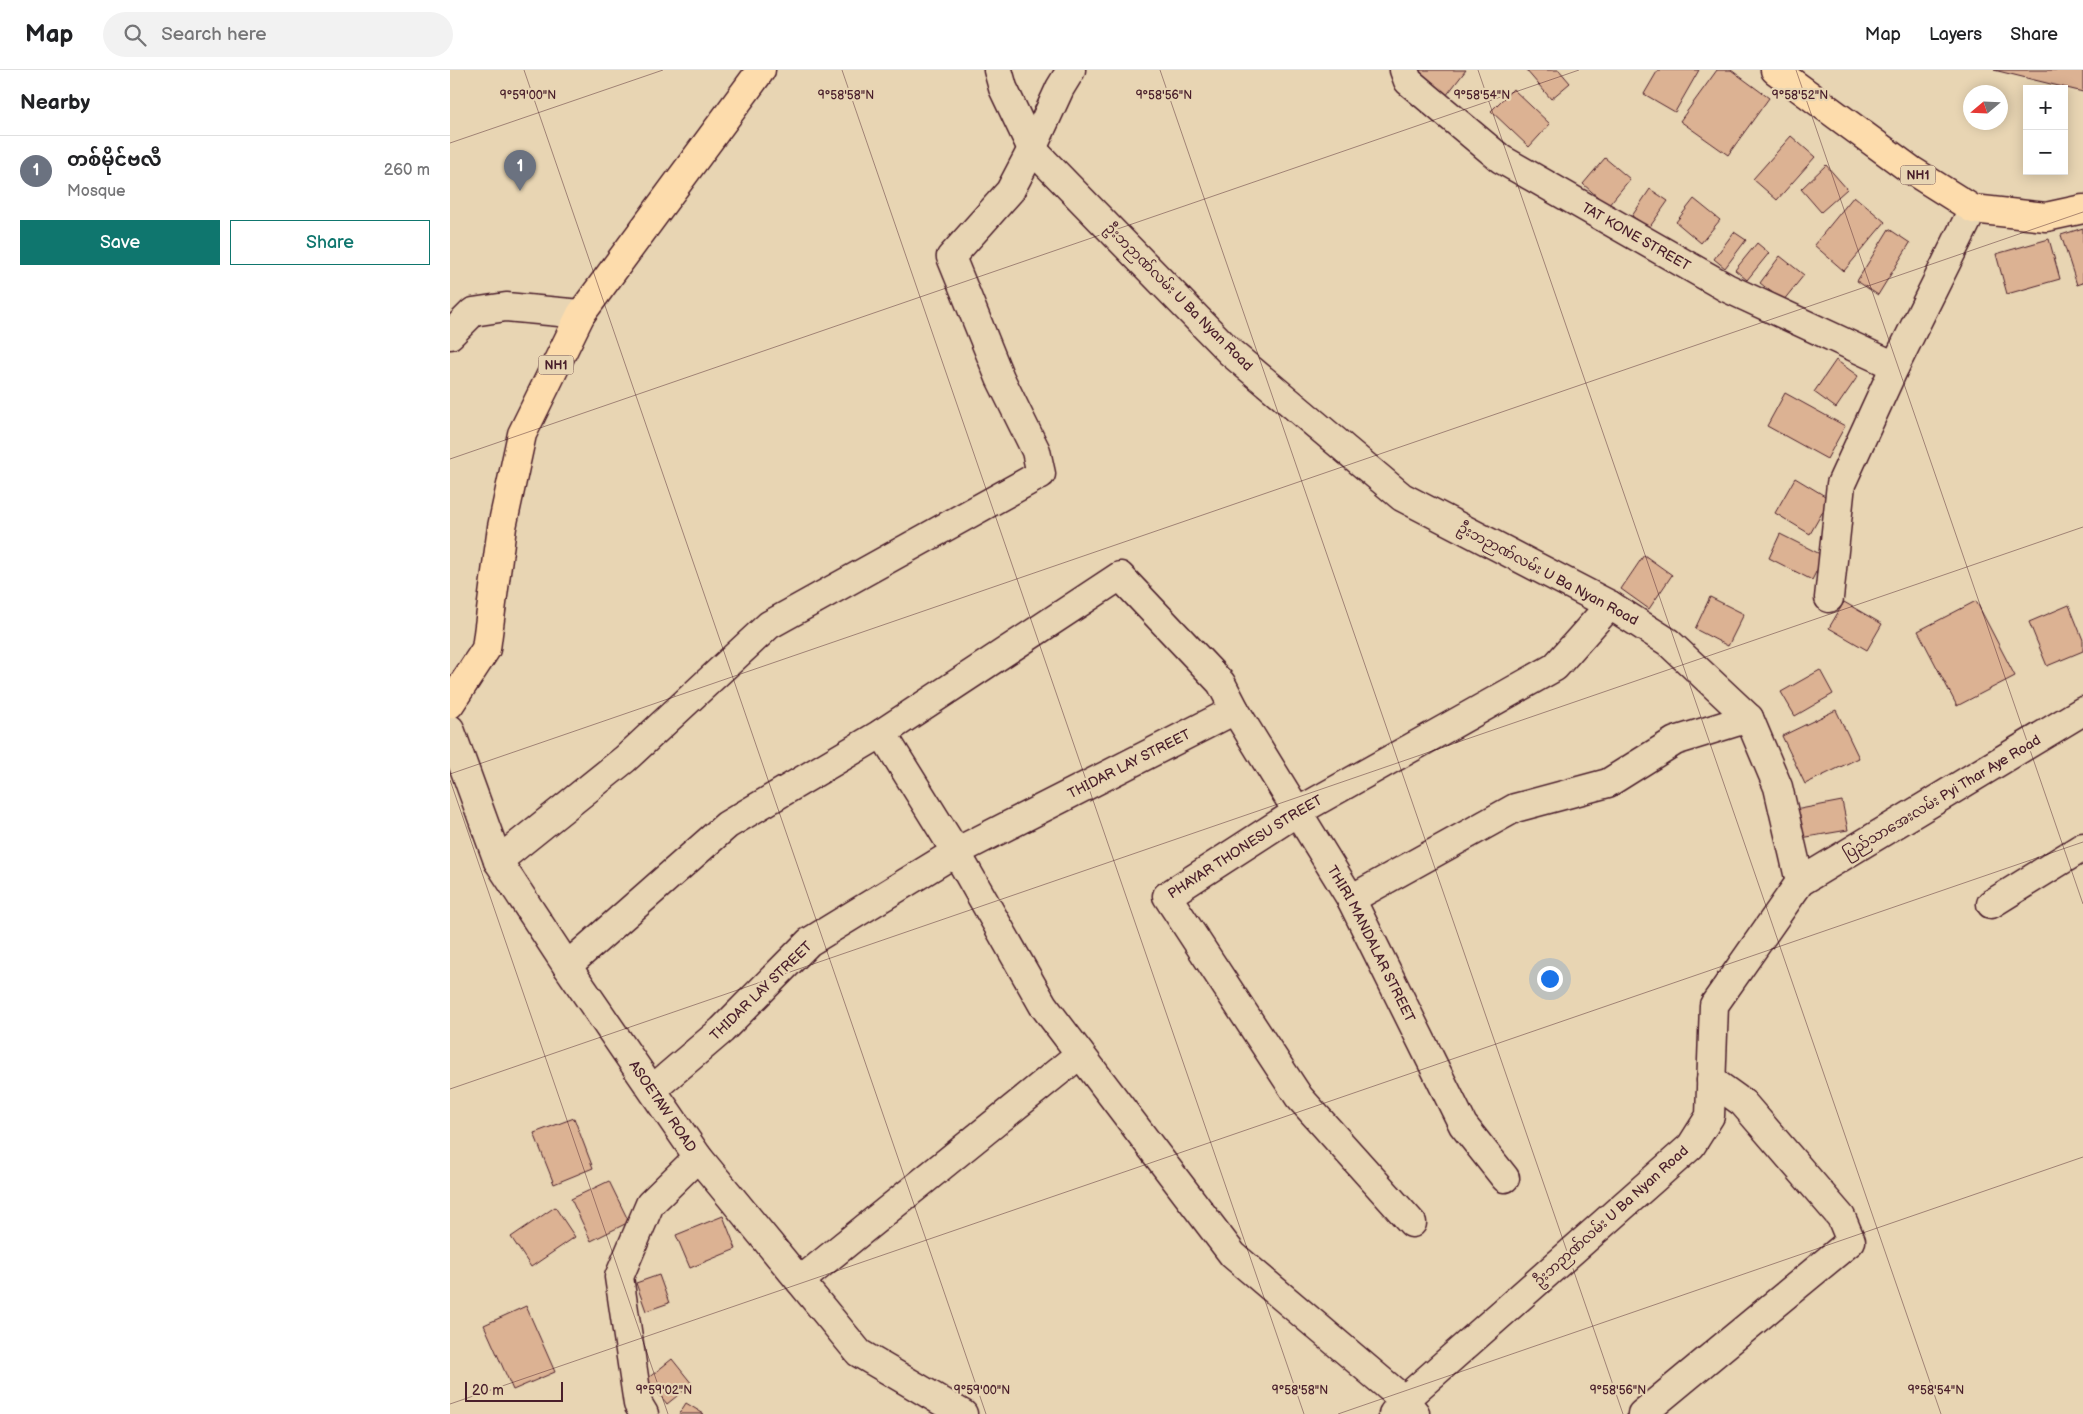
<!DOCTYPE html>
<html lang="en">
<head>
<meta charset="utf-8">
<style>
	:root { --surface:#fff; --page:#f2f2f2; --text:#202124; --muted:#757577; --line:#e0e0e0; --accent:#0f766e }
	body { margin:0; font-family:"Balsamiq Sans","Noto Sans Myanmar",sans-serif; background:var(--page); color:var(--text) }
	.controls { position:absolute; right:15px; top:15px; display:grid; overflow:hidden; border-radius:0px; box-shadow:0 2px 12px #0003 }
	.controls button { width:45px; height:45px; display:grid; place-items:center; padding:0; border:0; border-bottom:1px solid var(--line); background:var(--surface); color:var(--text); font:25px sans-serif }
	.compass { position:absolute; left:1513px; top:15px; width:45px; height:45px; border-radius:50%; background:var(--surface); box-shadow:0 2px 12px #0003; rotate:251deg }
	.scale { position:absolute; left:15px; bottom:12px; width:98px; box-sizing:border-box; padding-left:5px; border:2px solid #4a1f2b; border-top:0; font-size:14px; line-height:18px; white-space:nowrap; color:#4a1f2b; -webkit-text-stroke:4px #e8d5b3; paint-order:stroke }
	.you { position:absolute; left:1099px; top:908px; width:18px; height:18px; margin:-12px; border:4px solid #fff; border-radius:50%; background:#1a73e8; box-shadow:0 0 0 8px #1a73e833 }
	.badge { display:grid; place-items:center; width:32px; height:32px; border-radius:50%; background:var(--accent); color:#fff; font-size:16px; font-weight:700 }
	.pin { position:absolute; translate:-50% -41px; filter:drop-shadow(0 1px 2px #0008) }
	.pin::after { content:''; position:absolute; top:26px; width:18px; height:15px; background:inherit; clip-path:polygon(0 0,100% 0,50% 100%) }
	.list { margin:0; padding:0; list-style:none }
	h2 { display:flex; justify-content:space-between; align-items:center; height:65px; margin:0; padding:0 20px; font-size:21px }
	h2 small { font-size:16px; font-weight:400; color:var(--muted) }
	.list li { display:grid; grid-template-columns:32px 1fr auto; gap:15px; align-items:center; box-sizing:border-box; height:70px; padding:0 20px; border-top:1px solid var(--line) }
	.list b { display:block; font-size:19px; white-space:nowrap }
	.list p { margin:0; font-size:16px; white-space:nowrap; color:var(--muted) }
	.list em { font-size:16px; font-style:normal; color:var(--muted) }
	.actions { display:flex; gap:10px; padding:15px 20px }
	.actions a { flex:1; padding:11px 0; border:1px solid var(--accent); border-radius:0px; text-align:center; font-size:18px; color:var(--accent) }
	.actions .main { background:var(--accent); color:#fff }
	.icon { flex:none; width:28px; height:28px; fill:none; stroke:currentColor; stroke-width:2; stroke-linecap:round; stroke-linejoin:round }
	.map { position:relative; flex:none; width:1633px; height:1344px; overflow:hidden }
	header { display:flex; align-items:center; gap:30px; box-sizing:border-box; height:70px; padding:0 25px; background:var(--surface); border-bottom:1px solid var(--line) }
	header strong { font-size:24px }
	nav { display:flex; gap:28px; margin-inline-start:auto; font-size:18px }
	.search { width:350px; height:45px; background:var(--page); display:flex; align-items:center; gap:12px; box-sizing:border-box; padding:0 18px; border-radius:28px; color:var(--muted); font-size:19px }
	main { display:flex }
	aside { flex:1; background:var(--surface) }
	.map>svg:first-child { display:block }
</style>
</head>
<body>
<header>
<strong>Map</strong>
<div class="search"><svg class="icon" aria-label="search" viewBox="0 0 24 24"><circle cx="10" cy="10" r="6"/><path d="M15 15l6 6"/></svg>Search here</div>
<nav><a>Map</a><a>Layers</a><a>Share</a></nav>
</header>
<main>
<aside>
<h2>Nearby<small></small></h2>
<ul class="list">
<li><span class="badge" style="background:#6b7280">1</span><div><b>တစ်မိုင်ဗလီ</b><p>Mosque</p></div><em>260 m</em></li>
</ul>
<div class="actions"><a class="main">Save</a><a>Share</a></div>
</aside>
<div class="map">
<svg width="1633" height="1344" viewBox="0 0 1633 1344">
	<rect width="100%" height="100%" fill="#e8d5b3"/>
	<filter id="ink" filterUnits="userSpaceOnUse"><feTurbulence type="fractalNoise" baseFrequency=".02" numOctaves="2"/><feDisplacementMap in="SourceGraphic" scale="10" xChannelSelector="R" yChannelSelector="G"/><feConvolveMatrix kernelMatrix="1 2 1 2 8 2 1 2 1" color-interpolation-filters="sRGB"/></filter>
	<g filter="url(#ink)">
		<path fill="#dcb293" stroke="#4a1f2b" d="M 965,0 L 1016,0 L 996,26 Z
			M 1076,0 L 1109,0 L 1120,13 L 1101,29 Z
			M 1208,0 L 1249,0 L 1225,42 L 1194,24 Z
			M 1267,0 L 1281,0 L 1319,28 L 1278,85 L 1230,51 Z
			M 1544,0 L 1633,0 L 1633,22 Z
			M 1063,19 L 1100,54 L 1079,77 L 1041,41 Z
			M 1341,66 L 1365,87 L 1327,130 L 1303,109 Z
			M 1155,88 L 1180,109 L 1158,136 L 1133,114 Z
			M 1376,95 L 1397,119 L 1371,142 L 1351,119 Z
			M 1200,119 L 1218,131 L 1199,158 L 1182,146 Z
			M 1404,126 L 1435,152 L 1394,201 L 1364,175 Z
			M 1244,129 L 1270,150 L 1251,173 L 1226,152 Z
			M 1633,158 L 1633,213 L 1627,215 L 1611,165 Z
			M 1439,159 L 1460,173 L 1428,225 L 1407,211 Z
			M 1284,162 L 1296,170 L 1275,198 L 1264,189 Z
			M 1599,169 L 1610,209 L 1557,224 L 1546,184 Z
			M 1307,173 L 1319,183 L 1297,210 L 1285,200 Z
			M 1330,186 L 1354,205 L 1333,231 L 1310,213 Z
			M 1386,290 L 1408,306 L 1386,338 L 1364,322 Z
			M 1335,323 L 1395,356 L 1377,389 L 1317,356 Z
			M 1345,408 L 1380,429 L 1360,464 L 1325,443 Z
			M 1330,464 L 1374,486 L 1362,510 L 1319,488 Z
			M 1194,485 L 1222,505 L 1199,539 L 1171,519 Z
			M 1260,527 L 1294,544 L 1278,576 L 1245,559 Z
			M 1526,531 L 1565,606 L 1507,636 L 1468,561 Z
			M 1394,532 L 1432,554 L 1417,580 L 1379,558 Z
			M 1619,535 L 1633,570 L 1633,581 L 1597,596 L 1579,552 Z
			M 1370,600 L 1383,624 L 1345,646 L 1331,622 Z
			M 1386,640 L 1409,688 L 1355,714 L 1332,666 Z
			M 1392,731 L 1398,760 L 1351,768 L 1345,740 Z
			M 124,1048 L 143,1098 L 104,1114 L 84,1063 Z
			M 159,1111 L 179,1152 L 141,1171 L 121,1129 Z
			M 105,1137 L 125,1167 L 81,1197 L 61,1167 Z
			M 273,1146 L 286,1179 L 240,1198 L 226,1165 Z
			M 209,1205 L 219,1233 L 196,1241 L 186,1213 Z
			M 76,1236 L 105,1302 L 63,1320 L 34,1255 Z
			M 222,1289 L 242,1314 L 217,1334 L 197,1309 Z
			M 236,1333 L 254,1344 L 229,1344 Z"/>
		<g fill="none" stroke-linecap="round" stroke-linejoin="round">
			<defs>
				<g id="minor">
					<path d="M 548,0 L 553,18 L 582,79 L 780,282 L 952,427 L 1160,535 L 1218,572 L 1299,648 L 1328,717 L 1350,812"/>
					<path id="s1" d="M 954,0 L 958,11 L 1051,89 L 1277,218 L 1445,296"/>
					<path d="M 0,265 L 23,242 L 56,237 L 131,244"/>
					<path d="M 1379,528 L 1391,414 L 1445,296 L 1523,139"/>
					<path id="s2" d="M 785,640 L 901,829 L 1013,1055 L 1055,1108"/>
					<path id="s3" d="M 0,659 L 48,791 L 117,896 L 248,1087 L 409,1283 L 513,1344"/>
					<path d="M 432,663 L 506,782 L 593,935 L 783,1185 L 954,1330 L 965,1343"/>
					<path d="M 48,791 L 175,689 L 319,555 L 591,404 L 586,381 L 550,308 L 501,187 L 560,121 L 582,79 L 610,18 L 621,0"/>
					<path d="M 901,829 L 1065,738 L 1158,713 L 1225,671 L 1299,648"/>
					<path d="M 1541,834 L 1633,777"/>
					<path d="M 117,896 L 277,755 L 432,663 L 670,506 L 771,613 L 785,640 L 506,782 L 359,872 L 272,960 L 203,1019"/>
					<path id="s4" d="M 962,1153 L 849,1027 L 717,826 L 847,742 L 1105,597 L 1160,535"/>
					<path d="M 350,1211 L 630,984"/>
					<path d="M 194,1344 L 188,1334 L 169,1207 L 200,1134 L 248,1087"/>
					<path d="M 943,1344 L 954,1330 L 1241,1076 L 1260,1046 L 1264,935 L 1350,812 L 1633,641"/>
					<path d="M 1192,1344 L 1401,1171 L 1391,1147 L 1293,1033 L 1261,1010"/>
				</g>
				<path id="trunk" d="M 1325,0 L 1461,100 L 1523,139 L 1596,147 L 1633,139
					M 0,634 L 36,579 L 52,457 L 72,364 L 131,244 L 311,0"/>
			</defs>
			<use href="#minor" stroke="#4a1f2b" stroke-width="31"/>
			<use href="#trunk" stroke="#4a1f2b" stroke-width="31"/>
			<use href="#minor" stroke="#e8d5b3" stroke-width="28"/>
			<use href="#trunk" stroke="#fddcac" stroke-width="28"/>
		</g>
	</g>
	<path fill="none" stroke="#4a1f2b" stroke-width="1" stroke-opacity="0.45" d="M 74,0 L 536,1344M 392,0 L 854,1344M 710,0 L 1173,1344M 1028,0 L 1491,1344M 1346,0 L 1633,834M 0,73 L 213,0M 0,389 L 1129,0M 0,704 L 1633,142M 0,710 L 218,1344M 0,1019 L 1633,457M 0,1334 L 1633,772M 888,1344 L 1633,1087"/>
	<g text-anchor="middle" dominant-baseline="central" stroke-width="4.5" stroke-linejoin="round" paint-order="stroke">
		<g fill="#e8d5b3" stroke="#795654" stroke-width="1">
			<rect x="1450.5" y="95.5" width="35" height="19" rx="4"/>
			<rect x="88.5" y="285.5" width="35" height="19" rx="4"/>
		</g>
		<g font-size="12" font-weight="bold" fill="#4a1f2b">
			<text x="1468" y="105">NH1</text>
			<text x="106" y="295">NH1</text>
		</g>
		<g font-size="14" fill="#4a1f2b" stroke="#e8d5b3">
			<text stroke="none"><textPath href="#s1" startOffset="289">TAT KONE STREET</textPath></text>
			<text transform="translate(729 227) rotate(45)">ဦးဘဉာဏ်လမ်း U Ba Nyan Road</text>
			<text transform="translate(1098 504) rotate(28)">ဦးဘဉာဏ်လမ်း U Ba Nyan Road</text>
			<text transform="translate(679 694) rotate(-27)">THIDAR LAY STREET</text>
			<text transform="translate(1492 727) rotate(-31)">ပြည်သာအေးလမ်း Pyi Thar Aye Road</text>
			<text stroke="none"><textPath href="#s4" startOffset="502">PHAYAR THONESU STREET</textPath></text>
			<text stroke="none"><textPath href="#s2" startOffset="271">THIRI MANDALAR STREET</textPath></text>
			<text transform="translate(311 921) rotate(-44)">THIDAR LAY STREET</text>
			<text stroke="none"><textPath href="#s3" startOffset="436">ASOETAW ROAD</textPath></text>
			<text transform="translate(1161 1146) rotate(-42)">ဦးဘဉာဏ်လမ်း U Ba Nyan Road</text>
		</g>
	</g>
	<g font-size="12" text-anchor="middle" fill="#4a1f2b" stroke="#e8d5b3" stroke-width="4.5" stroke-linejoin="round" paint-order="stroke">
		<text x="1350" y="29">9°58'52"N</text>
		<text x="78" y="29">9°59'00"N</text>
		<text x="396" y="29">9°58'58"N</text>
		<text x="714" y="29">9°58'56"N</text>
		<text x="1032" y="29">9°58'54"N</text>
		<text x="214" y="1324">9°59'02"N</text>
		<text x="532" y="1324">9°59'00"N</text>
		<text x="850" y="1324">9°58'58"N</text>
		<text x="1168" y="1324">9°58'56"N</text>
		<text x="1486" y="1324">9°58'54"N</text>
	</g>
</svg>
<div class="controls">
<button>+</button>
<button>−</button>
</div>
<svg class="compass" viewBox="-18 -18 36 36"><path d="M0-13l5 13h-10z" fill="#e53935"/><path d="M0 13l5-13h-10z" fill="#757577"/></svg>
<div class="scale">20 m</div>
<div class="you"></div>
<div class="pin badge" style="left:70px;top:121px;background:#6b7280">1</div>
</div>
</main>
</body>
</html>
